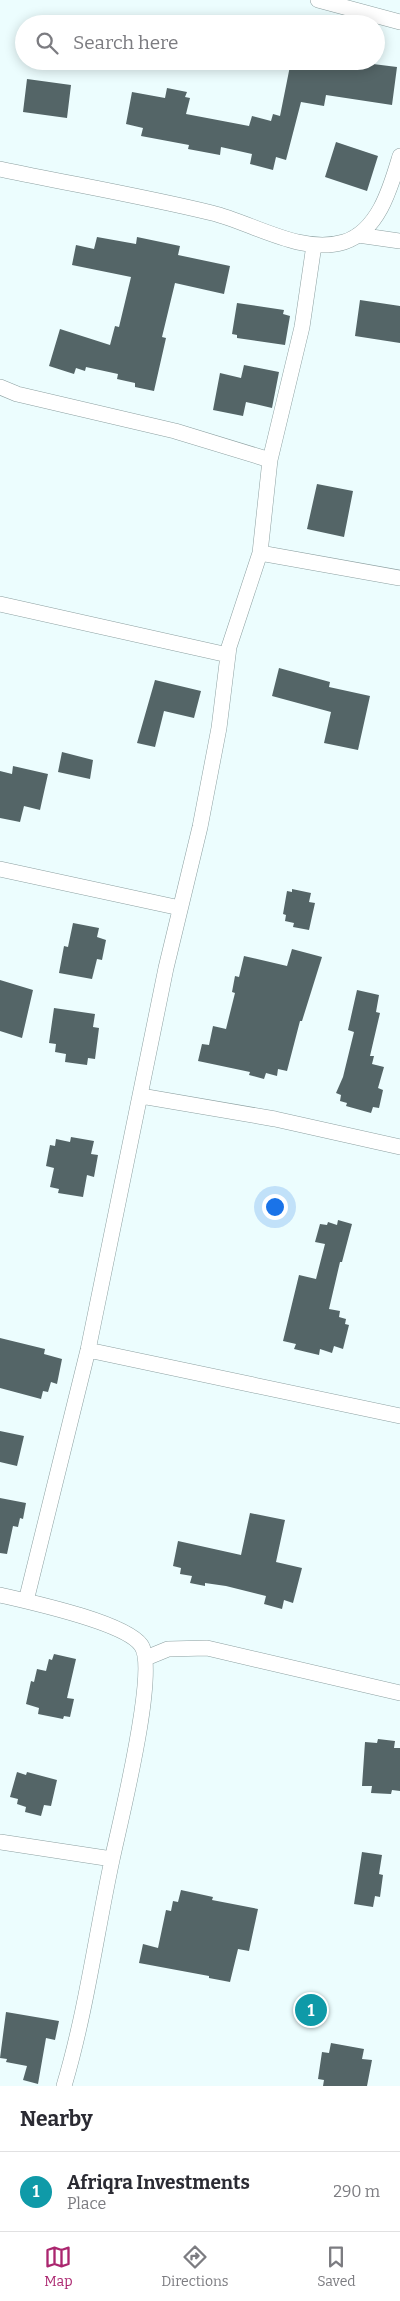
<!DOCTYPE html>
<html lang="en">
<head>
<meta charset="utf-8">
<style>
	:root { --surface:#fff; --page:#f2f2f3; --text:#2b2b33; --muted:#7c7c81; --line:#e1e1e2; --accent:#ab266f }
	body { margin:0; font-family:Bitter,serif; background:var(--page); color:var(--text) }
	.you { position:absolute; left:274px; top:1206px; width:18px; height:18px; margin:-12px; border:4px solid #fff; border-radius:50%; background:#1a73e8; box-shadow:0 0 0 8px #1a73e833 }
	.badge { display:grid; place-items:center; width:32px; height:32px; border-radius:50%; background:var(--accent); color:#fff; font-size:16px; font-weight:700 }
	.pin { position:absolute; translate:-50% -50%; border:2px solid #fff; box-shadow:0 1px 5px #0006 }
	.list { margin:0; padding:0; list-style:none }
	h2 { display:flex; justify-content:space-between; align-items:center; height:65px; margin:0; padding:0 20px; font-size:21px }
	h2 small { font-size:16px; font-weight:400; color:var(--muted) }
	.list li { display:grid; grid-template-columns:32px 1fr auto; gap:15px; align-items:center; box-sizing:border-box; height:80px; padding:0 20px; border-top:1px solid var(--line) }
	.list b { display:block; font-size:19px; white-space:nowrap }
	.list p { margin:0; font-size:16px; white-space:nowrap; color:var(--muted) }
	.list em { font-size:16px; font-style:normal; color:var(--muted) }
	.icon { flex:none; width:28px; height:28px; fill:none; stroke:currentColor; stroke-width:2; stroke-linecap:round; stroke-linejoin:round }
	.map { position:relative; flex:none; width:400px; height:2086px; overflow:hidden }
	.search { position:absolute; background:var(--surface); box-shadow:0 2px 12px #0003; left:15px; right:15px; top:15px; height:55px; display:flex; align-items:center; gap:12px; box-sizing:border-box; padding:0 18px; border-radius:28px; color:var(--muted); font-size:19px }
	.sheet { height:145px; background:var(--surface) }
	nav { display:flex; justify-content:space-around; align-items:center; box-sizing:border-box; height:70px; border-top:1px solid var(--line); background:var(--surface); font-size:14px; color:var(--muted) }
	nav a { display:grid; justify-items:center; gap:2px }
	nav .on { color:var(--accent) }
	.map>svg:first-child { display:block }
</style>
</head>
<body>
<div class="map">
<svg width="400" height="2086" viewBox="0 0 400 2086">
	<rect width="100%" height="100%" fill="#ecfdfe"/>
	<path fill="#546567" d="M 291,61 L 349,61 L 397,67 L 392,105 L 326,95 L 324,106 L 301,102 L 286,160 L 276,157 L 273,170 L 250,164 L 252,154 L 221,147 L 220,155 L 188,149 L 189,145 L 141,136 L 143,128 L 126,124 L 132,92 L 165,98 L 167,88 L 187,92 L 185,97 L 190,98 L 186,114 L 249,126 L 252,116 L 271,121 L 273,114 L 280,116 Z
		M 27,79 L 71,85 L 67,118 L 23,112 Z
		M 336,142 L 378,156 L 367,191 L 325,177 Z
		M 97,237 L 136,244 L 137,237 L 180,246 L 178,255 L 230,266 L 224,294 L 175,283 L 162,337 L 166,338 L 154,391 L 135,387 L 135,383 L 117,379 L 118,374 L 86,367 L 85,371 L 76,368 L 74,374 L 49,366 L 60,329 L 110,345 L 115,326 L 119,327 L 131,277 L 72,265 L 76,245 L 94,249 Z
		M 360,300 L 400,306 L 400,343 L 355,336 Z
		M 237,303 L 284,310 L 283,314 L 290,316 L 285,345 L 237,338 L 237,335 L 232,334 Z
		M 244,365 L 279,372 L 272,408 L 246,402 L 243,416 L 213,410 L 220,373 L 241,378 Z
		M 317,484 L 353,491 L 344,537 L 307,529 Z
		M 279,668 L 330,682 L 329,687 L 370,696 L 358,750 L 324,743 L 331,712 L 272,696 Z
		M 155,680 L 201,691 L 194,718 L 164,711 L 155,747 L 137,743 Z
		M 62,752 L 93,760 L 90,779 L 58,772 Z
		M 13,766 L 48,774 L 40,810 L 24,806 L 20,822 L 0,818 L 0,771 L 12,774 Z
		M 292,889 L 311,893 L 309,902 L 315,903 L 309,930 L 293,927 L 294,923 L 285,921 L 286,915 L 283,914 L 287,891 L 292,892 Z
		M 73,923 L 99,928 L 97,937 L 106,940 L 102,960 L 97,959 L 92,979 L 59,973 L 64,946 L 68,947 Z
		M 292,949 L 322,957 L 302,1021 L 300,1021 L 287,1071 L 278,1069 L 277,1076 L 266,1073 L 264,1079 L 249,1075 L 250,1072 L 198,1061 L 202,1044 L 209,1045 L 213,1026 L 226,1029 L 235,993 L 232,992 L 235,976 L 239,977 L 244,956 L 287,966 Z
		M 0,980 L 33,990 L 22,1038 L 0,1031 Z
		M 357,990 L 379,995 L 376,1012 L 380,1013 L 370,1056 L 374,1056 L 372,1064 L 384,1067 L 378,1088 L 383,1090 L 379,1108 L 373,1107 L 371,1113 L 346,1106 L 347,1103 L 340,1101 L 341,1095 L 336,1093 L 343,1077 L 354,1032 L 348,1030 Z
		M 54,1008 L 95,1014 L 93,1027 L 99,1028 L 95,1059 L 88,1058 L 87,1065 L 65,1062 L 66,1054 L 55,1052 L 56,1044 L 49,1043 Z
		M 71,1137 L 94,1141 L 91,1154 L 98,1155 L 94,1177 L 87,1175 L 83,1197 L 58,1193 L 59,1189 L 50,1187 L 54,1168 L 46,1166 L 50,1145 L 55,1146 L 56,1139 L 70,1142 Z
		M 338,1220 L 352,1224 L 342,1262 L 340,1262 L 329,1309 L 340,1311 L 339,1317 L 346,1319 L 345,1324 L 349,1325 L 343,1349 L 334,1346 L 332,1353 L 320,1349 L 319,1355 L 294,1349 L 296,1344 L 283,1341 L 299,1275 L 316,1279 L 325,1244 L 315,1242 L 320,1224 L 327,1225 L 328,1222 L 337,1225 Z
		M 0,1338 L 45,1349 L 44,1354 L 62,1359 L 57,1384 L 51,1382 L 48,1392 L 43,1391 L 41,1399 L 0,1388 Z
		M 0,1431 L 24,1436 L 17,1466 L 0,1462 Z
		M 0,1498 L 26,1503 L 23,1519 L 20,1518 L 18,1527 L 13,1526 L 7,1554 L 0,1553 Z
		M 250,1513 L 285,1520 L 276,1562 L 302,1568 L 293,1603 L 284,1600 L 282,1609 L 264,1604 L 266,1596 L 226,1586 L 205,1583 L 205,1586 L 190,1583 L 192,1576 L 180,1574 L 181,1568 L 173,1566 L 178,1541 L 241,1555 Z
		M 54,1654 L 76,1659 L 67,1698 L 74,1699 L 70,1717 L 64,1716 L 63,1719 L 38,1714 L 39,1708 L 26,1704 L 31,1681 L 34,1682 L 37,1669 L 46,1671 L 49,1659 L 52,1660 Z
		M 378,1739 L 395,1741 L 394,1748 L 400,1748 L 400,1791 L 392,1790 L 391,1794 L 371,1793 L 372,1786 L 362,1786 L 365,1742 L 377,1743 Z
		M 17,1772 L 26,1775 L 27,1772 L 57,1780 L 51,1806 L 44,1805 L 41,1816 L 25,1812 L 26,1807 L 17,1804 L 18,1799 L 10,1797 Z
		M 362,1852 L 382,1855 L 379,1874 L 383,1875 L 380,1897 L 375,1896 L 373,1907 L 354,1904 Z
		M 181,1890 L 213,1897 L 212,1900 L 258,1909 L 249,1951 L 238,1949 L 230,1982 L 209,1978 L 209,1976 L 139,1963 L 143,1944 L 158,1948 L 166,1910 L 171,1911 L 173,1901 L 178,1902 Z
		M 305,2001 L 320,2003 L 317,2019 L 302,2016 Z
		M 6,2012 L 59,2021 L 55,2040 L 46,2038 L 38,2084 L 23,2080 L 27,2066 L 6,2062 L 7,2059 L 0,2058 Z
		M 331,2043 L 364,2049 L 362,2059 L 372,2060 L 367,2086 L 323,2086 L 324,2080 L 318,2079 L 322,2052 L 329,2053 Z"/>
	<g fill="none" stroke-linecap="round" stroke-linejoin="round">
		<defs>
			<path id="minor" d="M 318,0 L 400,22
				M 0,169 C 71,184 142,196 212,213 C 253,223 301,255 344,242 C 379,231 391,186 400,156
				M 358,235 L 400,241
				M 0,387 L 17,394 L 175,431 L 270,460
				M 260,553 L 400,578
				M 0,604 L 228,655
				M 0,869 L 180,908
				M 141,1096 L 275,1119 L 400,1147
				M 88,1350 L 400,1416
				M 0,1595 C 30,1602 124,1622 141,1645 C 159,1669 119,1826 112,1860 C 96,1935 86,2012 64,2086
				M 26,1601 L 88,1350 L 166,968 L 200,827 L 219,728 L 229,647 L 260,553 L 270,460 L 302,327 L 314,245
				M 146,1658 L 168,1649 L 207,1648 L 400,1693
				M 0,1842 L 112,1859"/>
		</defs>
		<use href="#minor" stroke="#8da0a1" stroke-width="16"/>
		<use href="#minor" stroke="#fff" stroke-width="15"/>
	</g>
</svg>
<div class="you"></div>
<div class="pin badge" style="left:311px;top:2010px;background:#0f9aa8">1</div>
<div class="search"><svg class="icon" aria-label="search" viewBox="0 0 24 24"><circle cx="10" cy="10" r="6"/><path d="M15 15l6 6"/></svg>Search here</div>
</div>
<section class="sheet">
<h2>Nearby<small></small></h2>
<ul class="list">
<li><span class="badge" style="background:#0f9aa8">1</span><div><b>Afriqra Investments</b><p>Place</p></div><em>290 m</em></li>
</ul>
</section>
<nav>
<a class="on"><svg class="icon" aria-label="map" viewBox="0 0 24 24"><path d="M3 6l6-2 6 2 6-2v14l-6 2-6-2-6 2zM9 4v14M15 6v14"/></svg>Map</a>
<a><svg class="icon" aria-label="directions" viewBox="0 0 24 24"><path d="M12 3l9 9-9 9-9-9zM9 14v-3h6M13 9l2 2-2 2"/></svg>Directions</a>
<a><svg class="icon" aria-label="saved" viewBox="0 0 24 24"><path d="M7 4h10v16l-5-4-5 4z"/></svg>Saved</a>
</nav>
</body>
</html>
